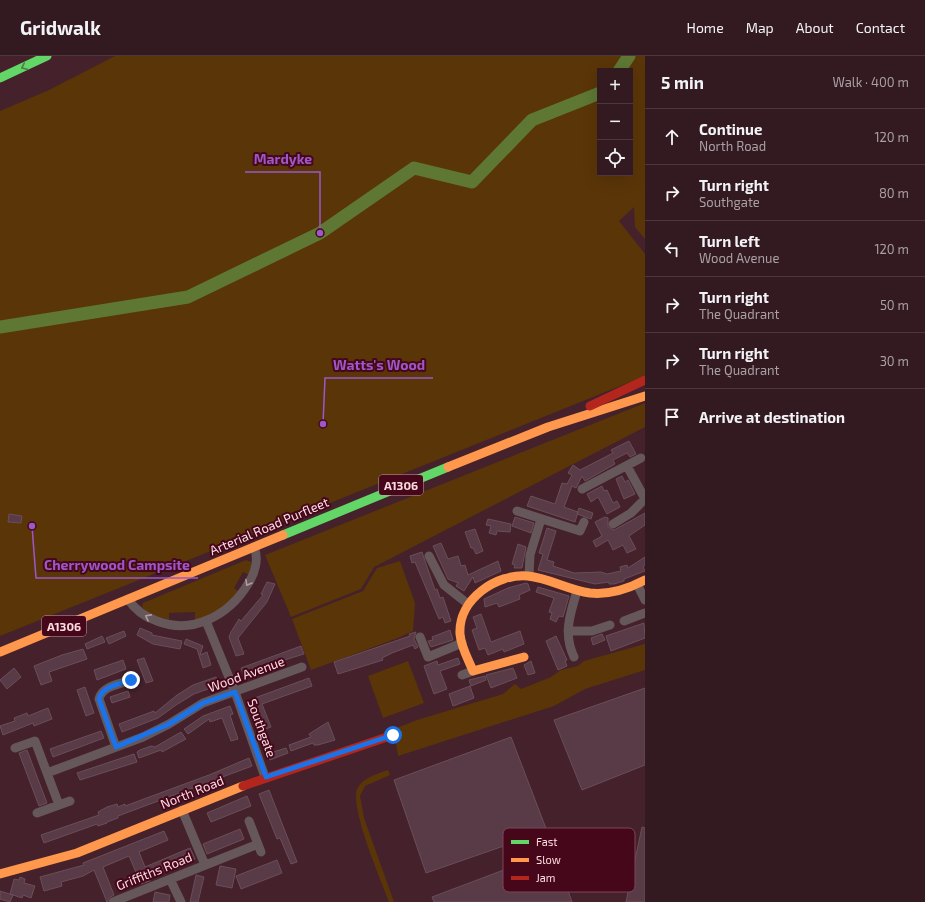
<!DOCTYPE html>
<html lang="en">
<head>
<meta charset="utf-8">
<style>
	:root { --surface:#331920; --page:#3e262d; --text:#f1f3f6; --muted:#a9a0a5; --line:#4e383e }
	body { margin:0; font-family:"Exo 2",sans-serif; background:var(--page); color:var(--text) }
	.controls { position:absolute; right:12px; top:12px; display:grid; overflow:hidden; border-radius:0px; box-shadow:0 4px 16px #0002 }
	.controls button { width:36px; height:36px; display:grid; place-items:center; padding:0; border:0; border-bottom:1px solid var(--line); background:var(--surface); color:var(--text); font:20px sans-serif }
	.stop { position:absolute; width:12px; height:12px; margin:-9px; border:3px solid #1a73e8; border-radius:50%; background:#fff }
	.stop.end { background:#1a73e8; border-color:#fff; box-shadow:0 1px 4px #0008 }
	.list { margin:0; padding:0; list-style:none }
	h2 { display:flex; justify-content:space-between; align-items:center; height:52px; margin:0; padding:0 16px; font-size:17px }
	h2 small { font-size:13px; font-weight:400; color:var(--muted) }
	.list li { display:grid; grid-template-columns:26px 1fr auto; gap:12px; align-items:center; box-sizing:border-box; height:56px; padding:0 16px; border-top:1px solid var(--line) }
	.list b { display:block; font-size:15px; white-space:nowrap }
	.list p { margin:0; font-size:13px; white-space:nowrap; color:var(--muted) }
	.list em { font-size:13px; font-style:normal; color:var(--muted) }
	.icon { flex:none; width:22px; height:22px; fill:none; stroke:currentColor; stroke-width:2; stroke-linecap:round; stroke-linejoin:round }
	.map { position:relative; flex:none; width:645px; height:846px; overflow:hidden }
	header { display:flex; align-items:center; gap:24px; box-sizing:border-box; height:56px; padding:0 20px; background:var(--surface); border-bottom:1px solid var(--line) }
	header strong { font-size:19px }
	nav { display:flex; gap:22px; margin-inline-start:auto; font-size:14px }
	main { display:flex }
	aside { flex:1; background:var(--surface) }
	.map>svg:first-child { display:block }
</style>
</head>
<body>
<header>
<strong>Gridwalk</strong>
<nav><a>Home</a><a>Map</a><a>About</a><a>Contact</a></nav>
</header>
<main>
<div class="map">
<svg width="645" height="846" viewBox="0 0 645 846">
	<rect width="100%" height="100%" fill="#44212b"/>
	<path fill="#5a3508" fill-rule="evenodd" d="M 115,0 L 645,0 L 645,183 L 635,171 L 634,151 L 619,165 L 645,198 L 645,320 L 0,580 L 0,275 L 3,275 L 0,269 L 0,55 L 49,34 ZM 600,15 L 630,15 L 630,117 L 600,117 Z
		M 645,347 L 645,371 L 374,511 L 361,533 L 291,561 L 265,499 Z
		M 246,504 L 251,506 L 252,511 L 249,519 L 243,516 L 234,532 L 241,537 L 232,548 L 195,565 L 195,556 L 169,557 L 169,564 L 146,557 L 142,551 L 143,547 Z
		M 400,505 L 415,547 L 413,575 L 398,582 L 311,614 L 292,563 L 363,535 L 377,512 Z
		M 645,588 L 645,614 L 585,633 L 554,650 L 398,700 L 394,673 L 417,664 L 503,638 L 515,628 L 521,633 L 551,621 L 561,614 L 578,610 L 584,605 Z
		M 408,605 L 424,647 L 383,662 L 368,620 Z
		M 388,714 L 390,719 L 365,730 L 360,740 L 364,762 L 394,846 L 389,846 C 381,824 350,753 357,733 C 362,722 377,718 388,714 Z"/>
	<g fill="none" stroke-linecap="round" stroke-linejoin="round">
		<path stroke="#5e7733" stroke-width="13" d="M 619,15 L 629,0
			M 0,271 L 188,241 L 320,177 L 414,112 L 472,126 L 532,64 L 600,37"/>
	</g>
	<path fill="#593b47" stroke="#6a4e58" d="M 629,385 L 636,398 L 630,401 L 627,397 L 613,404 L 615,408 L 585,425 L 582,420 L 576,432 L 572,430 L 564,451 L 578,456 L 575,466 L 527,450 L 531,440 L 555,448 L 562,427 L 567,428 L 572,419 L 568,417 L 573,409 L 580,414 L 613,397 L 611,394 Z
		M 622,420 L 625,426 L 628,424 L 635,438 L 624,443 L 616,423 Z
		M 602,430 L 604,435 L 607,434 L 613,447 L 617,445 L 620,451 L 607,458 L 598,441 L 591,446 L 587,438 Z
		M 579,452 L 593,457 L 591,463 L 577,458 Z
		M 645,457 L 645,469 L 629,480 L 636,493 L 627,497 L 623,489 L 613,494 L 608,484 L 596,491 L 593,485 L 602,480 L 595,466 L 605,461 L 608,462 L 608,471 L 614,474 Z
		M 9,458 L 22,460 L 21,467 L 8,466 Z
		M 515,461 L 534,467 L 531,477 L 512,470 Z
		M 488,463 L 511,468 L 510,476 L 497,475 L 496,479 L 489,477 L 491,470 L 486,469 Z
		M 547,472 L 556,475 L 547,504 L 554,506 L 553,510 L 574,517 L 601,516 L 607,518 L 621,515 L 620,511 L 627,509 L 628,512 L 645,501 L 645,509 L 643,511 L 645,515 L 624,523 L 624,525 L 614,528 L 609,528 L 609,526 L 595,528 L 538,514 L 543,498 L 539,497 Z
		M 475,473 L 483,495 L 476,498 L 473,492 L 471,492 L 465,476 Z
		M 441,487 L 448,503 L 458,500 L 461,510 L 465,509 L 468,519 L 498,505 L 501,515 L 475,527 L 473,521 L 464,535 L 456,530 L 458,527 L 448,523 L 433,490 Z
		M 518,488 L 526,491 L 522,512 L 514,512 L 515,509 L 512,508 Z
		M 422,496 L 435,534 L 437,533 L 440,542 L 443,541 L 451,565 L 445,567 L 443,561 L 439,563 L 415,506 L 412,507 L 410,500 Z
		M 267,526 L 275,528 L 267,546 L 238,582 L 244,598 L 236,600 L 229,581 L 231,576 L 239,563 L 241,565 L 263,539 L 261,538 Z
		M 526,527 L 528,528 L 530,534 L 519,539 L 520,543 L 499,551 L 497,547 L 485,551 L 484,543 L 508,532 Z
		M 538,531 L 569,540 L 563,561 L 559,560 L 556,566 L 550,563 L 552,557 L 549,556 L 554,542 L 536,536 Z
		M 481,558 L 491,586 L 520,575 L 524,588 L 504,596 L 503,593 L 488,599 L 485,592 L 479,594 L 472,574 L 477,572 L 473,561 Z
		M 644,567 L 645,582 L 611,595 L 606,580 Z
		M 140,572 L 152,577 L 152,579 L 182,585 L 180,593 L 153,588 L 137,579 Z
		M 450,574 L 453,584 L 431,591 L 428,585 L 433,584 L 432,581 Z
		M 124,575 L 126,580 L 109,588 L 106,582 Z
		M 416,576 L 414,583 L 418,591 L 415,593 L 413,589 L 392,597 L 382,602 L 383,604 L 338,618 L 334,606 L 410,580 L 409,578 Z
		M 602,578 L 605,584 L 593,589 L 591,582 Z
		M 102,580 L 105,586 L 87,593 L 85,588 Z
		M 556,580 L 567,604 L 565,605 L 567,610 L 558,614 L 546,585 Z
		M 186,583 L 203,590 L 200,599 L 207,596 L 211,609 L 203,612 L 197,593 L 184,588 Z
		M 301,590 L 304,598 L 262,611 L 263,614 L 244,620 L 241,612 Z
		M 83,593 L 87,603 L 49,616 L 52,625 L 41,629 L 34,610 L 62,599 Z
		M 144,602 L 153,625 L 146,627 L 137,604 Z
		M 458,602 L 460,608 L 440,615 L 447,633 L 434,638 L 424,610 L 437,605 L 438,609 Z
		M 123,604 L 126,613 L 97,624 L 94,614 Z
		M 531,605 L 535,617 L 528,619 L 524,609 Z
		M 14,612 L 21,621 L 7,633 L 0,624 Z
		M 513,612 L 517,622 L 491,632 L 486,619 Z
		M 485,620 L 486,624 L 471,630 L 469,624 Z
		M 216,621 L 219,629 L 194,638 L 176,649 L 158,662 L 122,676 L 119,668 L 154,655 L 155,657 L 177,639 L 193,629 Z
		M 309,622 L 312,630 L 262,648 L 271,671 L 263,674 L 252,643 Z
		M 470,630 L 474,642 L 453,650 L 449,638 Z
		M 85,631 L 94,657 L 86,660 L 77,634 Z
		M 645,632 L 645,709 L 582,734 L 554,664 Z
		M 128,635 L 130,641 L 112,647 L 110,641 Z
		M 230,650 L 233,658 L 230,659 L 238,683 L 231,685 L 222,662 L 210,666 L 209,663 L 188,678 L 184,673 L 203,660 Z
		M 48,652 L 52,663 L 34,670 L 33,667 L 3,679 L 0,670 L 15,665 L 14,662 L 27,657 L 28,660 Z
		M 328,666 L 335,684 L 318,689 L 314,689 L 313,687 L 291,695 L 289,689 L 311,681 L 309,678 Z
		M 101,675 L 104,682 L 53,701 L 50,693 Z
		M 181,676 L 186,683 L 162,696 L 161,694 L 139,702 L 137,696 L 140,694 L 151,690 L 155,691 Z
		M 511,681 L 547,775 L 426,817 L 394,724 Z
		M 286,692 L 288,697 L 270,704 L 267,698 Z
		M 27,694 L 47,747 L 39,750 L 19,697 Z
		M 134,698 L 137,706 L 80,724 L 77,717 Z
		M 249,702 L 252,710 L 118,760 L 118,762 L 107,766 L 107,767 L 98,770 L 97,768 L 44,787 L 41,779 L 99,759 L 98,756 L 107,751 L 117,748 L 118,751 L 125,748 L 125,750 L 209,719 Z
		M 269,734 L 297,806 L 291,808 L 280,782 L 277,783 L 259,738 Z
		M 247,740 L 251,750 L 211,766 L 207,757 Z
		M 642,771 L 645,772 L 645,846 L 626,846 Z
		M 240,773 L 244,783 L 207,798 L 203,788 Z
		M 164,775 L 168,784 L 139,796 L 145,811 L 190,792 L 195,803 L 149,821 L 150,825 L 141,828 L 129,800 L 103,811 L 114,839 L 109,842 L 107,846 L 94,814 L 83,820 L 61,826 L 62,830 L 44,835 L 40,821 L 84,809 L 83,807 Z
		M 554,795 L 572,846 L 434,846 L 432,841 Z
		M 277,804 L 282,817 L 241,833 L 236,820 Z
		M 220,810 L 236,813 L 232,832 L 216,829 Z
		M 196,819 L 204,821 L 198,846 L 190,846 Z
		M 20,821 L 25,823 L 24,827 L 35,830 L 31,842 L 23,839 L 22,842 L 10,838 L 14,823 L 19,824 Z
		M 0,835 L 13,839 L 10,846 L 0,843 Z
		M 155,836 L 170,839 L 169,846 L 153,846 Z"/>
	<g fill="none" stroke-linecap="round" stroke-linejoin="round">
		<path stroke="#66575b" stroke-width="9" d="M 627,410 L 645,443
			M 582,433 L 641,402
			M 517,455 L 580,475 L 584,466
			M 613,468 L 631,457 L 645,443
			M 429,500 L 444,529 L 468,548
			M 529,520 L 530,499 L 541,463
			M 637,528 L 645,544
			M 128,543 C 135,554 145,561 157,565 C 193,579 229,559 248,528 C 255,517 259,503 254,491
			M 206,565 L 235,636 L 265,721
			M 624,565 L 645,557
			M 568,575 L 592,575 L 610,569
			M 420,581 L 428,601 L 462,587
			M 574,601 C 563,578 570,558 577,535
			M 462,619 L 473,615
			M 116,691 L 99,643 C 102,630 120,628 131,624
			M 15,692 L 35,685 L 59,749
			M 47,717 L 143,681 L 169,668 L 203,647 L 302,611
			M 182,754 L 205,809
			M 37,757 L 70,745
			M 249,765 L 261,796
			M 170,823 L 181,846
			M 113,846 L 258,788"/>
		<path stroke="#63d668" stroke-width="9" d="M 0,22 L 47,0
			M 283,479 L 448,411"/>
		<path stroke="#ff974d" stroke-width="9" d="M 448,411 L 548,371 L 645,340
			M 0,596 L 283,479
			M 524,601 L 473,615 C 468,603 461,591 460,578 C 458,543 497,517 528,520 C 549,522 568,534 590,537 C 609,539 628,533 645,524
			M 0,818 L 77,797 L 243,730"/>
		<path stroke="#b3261e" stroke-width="9" d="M 590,350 L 645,324
			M 243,730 L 393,679"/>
	</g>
	<defs><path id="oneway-chevron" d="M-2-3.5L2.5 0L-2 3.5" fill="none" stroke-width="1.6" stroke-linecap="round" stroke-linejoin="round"/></defs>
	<use stroke="#567945" href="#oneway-chevron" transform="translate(24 11) rotate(155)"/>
	<g stroke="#b29a9e">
		<use href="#oneway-chevron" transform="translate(248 527) rotate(120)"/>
		<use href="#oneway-chevron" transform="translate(148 561) rotate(-152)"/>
	</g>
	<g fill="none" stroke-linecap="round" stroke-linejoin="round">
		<path stroke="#1a73e8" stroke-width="5" d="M 131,624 C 120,628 102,630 99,643 L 116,691 L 169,668 L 203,647 L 235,636 L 266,721 L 393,679"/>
	</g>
	<g text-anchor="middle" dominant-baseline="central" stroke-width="4" stroke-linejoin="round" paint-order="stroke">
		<g fill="#46071b" stroke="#c69ca6" stroke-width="1">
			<rect x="379" y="419" width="44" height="20" rx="3"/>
			<rect x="42" y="560" width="44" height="20" rx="3"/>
		</g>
		<g font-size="12" font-weight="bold" fill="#fddce1">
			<text x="401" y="429">A1306</text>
			<text x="64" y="570">A1306</text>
		</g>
		<g font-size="13" fill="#fddce1" stroke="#46071b">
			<text transform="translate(269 470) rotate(-23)">Arterial Road Purfleet</text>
			<text transform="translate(246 618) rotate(-20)">Wood Avenue</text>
			<text transform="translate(262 672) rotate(70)">Southgate</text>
			<text transform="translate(192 736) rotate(-22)">North Road</text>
			<text transform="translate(154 815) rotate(-22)">Griffiths Road</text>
		</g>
	</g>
	<rect x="503" y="772" width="132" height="64" rx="6" fill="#46071b" stroke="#7d4756" stroke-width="1"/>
	<rect x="511" y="784" width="18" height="4" fill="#63d668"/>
	<rect x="511" y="802" width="18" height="4" fill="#ff974d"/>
	<rect x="511" y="820" width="18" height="4" fill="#b3261e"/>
	<g font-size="11" fill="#fddce1">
		<text x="536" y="790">Fast</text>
		<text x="536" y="808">Slow</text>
		<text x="536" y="826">Jam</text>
	</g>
	<path fill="none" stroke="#9c58c8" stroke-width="1.5" d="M320 177L320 116H245M323 368L325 322H433M32 470L36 522H198"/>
	<g fill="#9c58c8" stroke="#46071b" stroke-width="1.5">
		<circle cx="320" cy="177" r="4"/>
		<circle cx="323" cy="368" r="4"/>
		<circle cx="32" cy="470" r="4"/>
	</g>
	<g font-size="14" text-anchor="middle" font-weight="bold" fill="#9c58c8" stroke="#46071b" stroke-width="4" stroke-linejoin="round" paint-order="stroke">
		<text x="283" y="108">Mardyke</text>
		<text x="379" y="314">Watts's Wood</text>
		<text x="117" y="514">Cherrywood Campsite</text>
	</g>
</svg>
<div class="controls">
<button>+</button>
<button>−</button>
<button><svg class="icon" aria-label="locate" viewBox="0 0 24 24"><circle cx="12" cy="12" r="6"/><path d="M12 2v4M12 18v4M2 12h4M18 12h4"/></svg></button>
</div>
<div class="stop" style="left:393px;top:679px"></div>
<div class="stop end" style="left:131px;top:624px"></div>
</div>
<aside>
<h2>5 min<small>Walk · 400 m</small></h2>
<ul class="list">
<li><svg class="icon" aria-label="ahead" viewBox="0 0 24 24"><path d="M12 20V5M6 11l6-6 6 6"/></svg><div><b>Continue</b><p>North Road</p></div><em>120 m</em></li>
<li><svg class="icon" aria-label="right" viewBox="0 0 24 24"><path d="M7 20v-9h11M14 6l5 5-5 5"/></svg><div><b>Turn right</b><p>Southgate</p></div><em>80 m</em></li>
<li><svg class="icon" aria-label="left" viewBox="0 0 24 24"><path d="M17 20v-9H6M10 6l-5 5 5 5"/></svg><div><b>Turn left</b><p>Wood Avenue</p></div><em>120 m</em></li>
<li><svg class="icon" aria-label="right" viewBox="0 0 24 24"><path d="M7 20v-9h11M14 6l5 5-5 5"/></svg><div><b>Turn right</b><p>The Quadrant</p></div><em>50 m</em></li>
<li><svg class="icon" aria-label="right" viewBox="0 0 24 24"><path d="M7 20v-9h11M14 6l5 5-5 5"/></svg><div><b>Turn right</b><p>The Quadrant</p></div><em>30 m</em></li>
<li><svg class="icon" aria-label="arrive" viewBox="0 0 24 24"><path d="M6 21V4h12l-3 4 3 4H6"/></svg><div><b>Arrive at destination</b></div></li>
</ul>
</aside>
</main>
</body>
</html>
